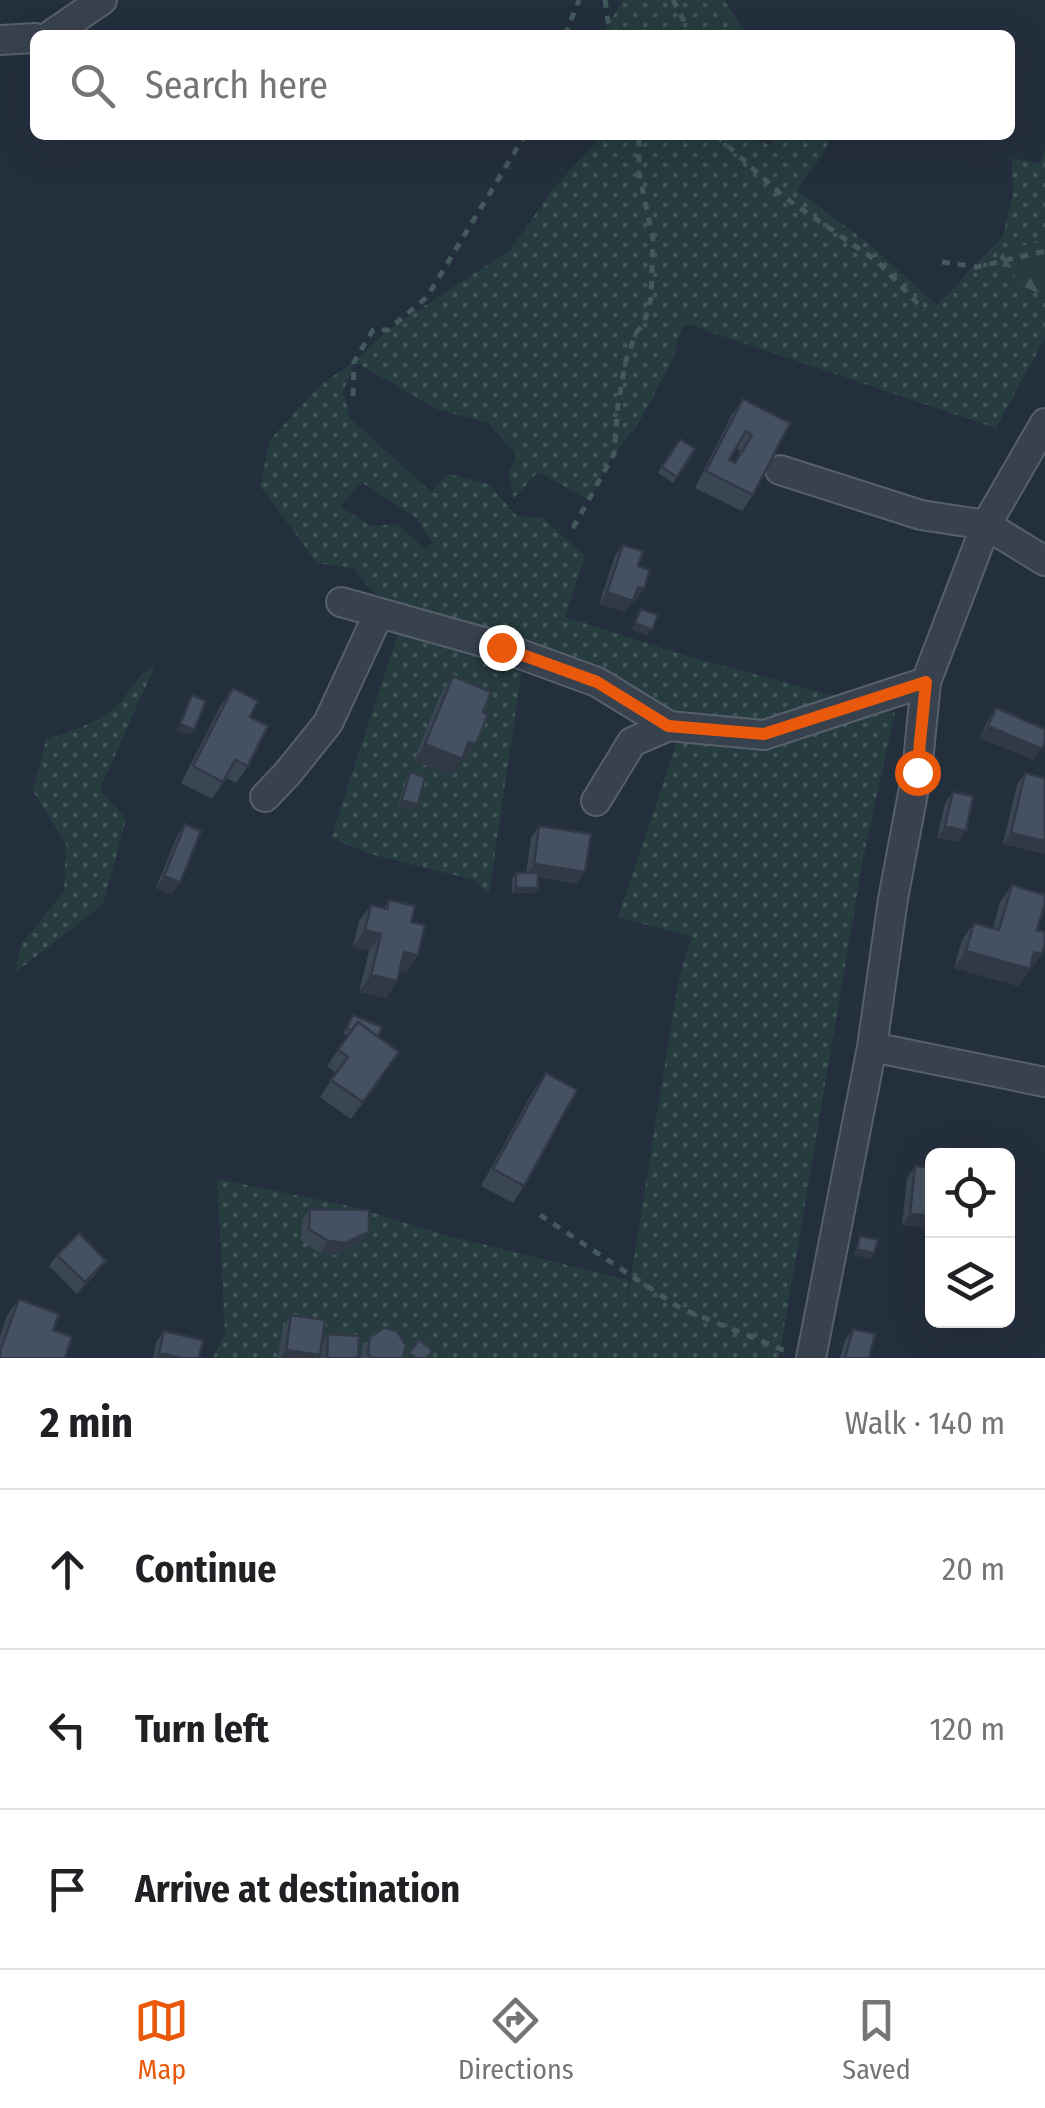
<!DOCTYPE html>
<html lang="en">
<head>
<meta charset="utf-8">
<style>
	:root { --surface:#fff; --page:#f2f2f2; --text:#202124; --muted:#757577; --line:#e0e0e0; --accent:#ea580c }
	body { margin:0; font-family:"Fira Sans Condensed",sans-serif; background:var(--page); color:var(--text) }
	.controls { position:absolute; right:30px; bottom:30px; display:grid; overflow:hidden; border-radius:15px; box-shadow:0 10px 40px #0002 }
	.controls button { width:90px; height:90px; display:grid; place-items:center; padding:0; border:0; border-bottom:2px solid var(--line); background:var(--surface); color:var(--text); font:50px sans-serif }
	.stop { position:absolute; width:30px; height:30px; margin:-22px; border:8px solid #ea580c; border-radius:50%; background:#fff }
	.stop.end { background:#ea580c; border-color:#fff; box-shadow:0 2px 10px #0008 }
	.list { margin:0; padding:0; list-style:none }
	h2 { display:flex; justify-content:space-between; align-items:center; height:130px; margin:0; padding:0 40px; font-size:42px }
	h2 small { font-size:32px; font-weight:400; color:var(--muted) }
	.list li { display:grid; grid-template-columns:65px 1fr auto; gap:30px; align-items:center; box-sizing:border-box; height:160px; padding:0 40px; border-top:2px solid var(--line) }
	.list b { display:block; font-size:38px; white-space:nowrap }
	.list em { font-size:32px; font-style:normal; color:var(--muted) }
	.icon { flex:none; width:55px; height:55px; fill:none; stroke:currentColor; stroke-width:2; stroke-linecap:round; stroke-linejoin:round }
	.map { position:relative; flex:none; width:1045px; height:1358px; overflow:hidden }
	.search { position:absolute; background:var(--surface); box-shadow:0 10px 40px #0002; left:30px; right:30px; top:30px; height:110px; display:flex; align-items:center; gap:25px; box-sizing:border-box; padding:0 35px; border-radius:15px; color:var(--muted); font-size:38px }
	.sheet { height:610px; background:var(--surface) }
	nav { display:flex; justify-content:space-around; align-items:center; box-sizing:border-box; height:140px; border-top:2px solid var(--line); background:var(--surface); font-size:28px; color:var(--muted) }
	nav a { display:grid; justify-items:center; gap:5px }
	nav .on { color:var(--accent) }
	.map>svg:first-child { display:block }
</style>
</head>
<body>
<div class="map">
<svg width="1045" height="1358" viewBox="0 0 1045 1358">
	<defs>
		<pattern id="grass-dots" width="8" height="8" patternUnits="userSpaceOnUse" patternTransform="scale(2.5)"><rect width="8" height="8" fill="#263c3f"/><path d="M2 2h.1M6 6h.1" fill="none" stroke="#435659" stroke-width="1.8" stroke-linecap="round"/></pattern>
		<pattern id="forest-firs" width="22" height="20" patternUnits="userSpaceOnUse" patternTransform="scale(2.5)"><rect width="22" height="20" fill="#263c3f"/><path d="M5 1l3.5 6h-7zM16 11l3.5 6h-7z" fill="#435659"/></pattern>
	</defs>
	<rect width="100%" height="100%" fill="#242f3e"/>
	<path fill="url(#grass-dots)" fill-rule="evenodd" d="M 623,0 L 725,0 L 742,29 L 738,35 L 602,35 Z
		M 603,135 L 745,135 L 771,145 L 779,135 L 833,135 L 822,156 L 797,190 L 869,244 L 937,305 L 1003,236 L 1013,193 L 1012,158 L 1040,164 L 1045,150 L 1045,238 L 998,255 L 1025,287 L 1045,297 L 1045,338 L 996,428 L 684,323 L 671,363 L 637,426 L 614,454 L 589,500 L 538,472 L 514,498 L 508,474 L 517,455 L 488,423 L 437,409 L 355,362 L 343,392 L 350,418 L 431,492 L 448,474 L 488,484 L 517,516 L 543,518 L 585,556 L 565,617 L 691,657 L 895,712 L 863,859 L 779,1358 L 213,1358 L 225,1332 L 217,1179 L 354,1207 L 452,1237 L 629,1280 L 625,1314 L 679,977 L 692,937 L 618,917 L 682,727 L 522,668 L 489,894 L 474,880 L 370,854 L 331,838 L 400,627 L 416,621 L 369,588 L 354,568 L 317,563 L 260,486 L 270,440 L 320,385 L 354,362 L 388,330 L 510,250 L 553,189 ZM 361,482 L 415,517 L 433,542 L 425,549 L 397,524 L 371,526 L 340,507 Z
		M 156,663 L 100,789 L 126,819 L 103,904 L 15,973 L 21,944 L 64,892 L 66,844 L 33,791 L 46,740 C 72,730 106,721 124,698 C 136,681 139,675 156,663 Z"/>
	<path fill="url(#forest-firs)" d="M 1045,238 L 1045,297 L 1025,287 L 997,255 Z"/>
	<g fill="none" stroke-linecap="round" stroke-linejoin="round">
		<defs>
			<path id="minor" d="M 51,35 L 102,0
				M 0,40 L 35,38
				M 780,470 L 921,515 L 986,525 L 1045,561
				M 341,602 L 501,647 L 597,682 L 669,726
				M 265,797 L 287,774 L 328,723 L 379,613
				M 596,801 L 632,742 L 669,726 L 764,735 L 926,682
				M 872,1047 L 1045,1082
				M 811,1358 L 872,1047 L 893,899 L 917,772 L 926,682 L 986,525 L 1045,423"/>
		</defs>
		<use href="#minor" stroke="#565f6c" stroke-width="32"/>
		<path stroke="#44595c" stroke-width="5" stroke-dasharray="8 8" stroke-linecap="butt" d="M 605,0 L 608,21 L 618,35
			M 673,0 L 683,19 L 686,35
			M 565,35 L 579,0
			M 716,135 L 784,197 L 877,261 L 924,310
			M 942,262 L 977,267 L 1045,251
			M 353,396 L 354,362 L 373,330 L 388,330 L 427,297 L 525,135
			M 573,528 L 614,454 L 618,404 L 626,360 L 636,333 L 644,323 L 651,298 L 653,239 L 639,173 L 639,135
			M 540,1215 L 680,1308 L 786,1351"/>
		<use href="#minor" stroke="#38414e" stroke-width="28"/>
	</g>
	<path fill="#3b4654" fill-rule="evenodd" d="M 743,399 L 790,423 L 753,495 L 742,511 L 695,488 L 731,416 ZM 736,448 L 740,451 L 734,463 L 729,460 Z
		M 680,439 L 695,449 L 673,483 L 658,473 Z
		M 623,545 L 638,566 L 636,600 L 633,599 L 625,612 L 599,604 L 615,556 Z
		M 453,676 L 483,712 L 476,744 L 464,761 L 461,760 L 451,775 L 414,761 L 441,693 Z
		M 233,688 L 250,717 L 248,766 L 236,783 L 226,778 L 212,799 L 181,783 L 221,705 Z
		M 996,708 L 1034,760 L 980,738 L 988,720 Z
		M 410,772 L 414,810 L 398,806 L 406,778 Z
		M 1025,773 L 1045,854 L 1003,844 L 1017,785 Z
		M 953,792 L 958,842 L 937,838 L 945,803 Z
		M 185,824 L 172,894 L 156,888 L 177,836 Z
		M 539,826 L 577,884 L 538,877 L 538,888 L 534,893 L 512,893 L 512,879 L 516,873 L 526,873 L 531,838 Z
		M 1012,885 L 1042,954 L 1018,986 L 954,968 L 962,940 L 974,923 L 993,928 L 1000,902 Z
		M 389,900 L 411,922 L 418,955 L 406,972 L 400,970 L 397,981 L 386,998 L 359,992 L 369,951 L 353,947 L 359,921 L 371,905 L 384,908 Z
		M 353,1015 L 399,1052 L 351,1119 L 320,1097 L 336,1073 L 327,1066 L 348,1036 L 343,1034 Z
		M 546,1073 L 524,1186 L 513,1203 L 481,1186 L 534,1090 Z
		M 915,1166 L 932,1168 L 932,1228 L 902,1225 L 907,1178 Z
		M 310,1209 L 361,1243 L 337,1255 L 320,1253 L 305,1243 L 301,1240 L 302,1220 Z
		M 57,1255 L 98,1272 L 77,1294 L 49,1266 Z
		M 19,1299 L 53,1330 L 0,1358 L 0,1335 L 7,1316 Z
		M 291,1315 L 321,1344 L 328,1334 L 358,1358 L 320,1358 L 320,1353 L 278,1358 L 283,1327 Z
		M 853,1329 L 869,1358 L 840,1358 L 845,1340 Z
		M 164,1331 L 199,1358 L 153,1358 L 156,1342 Z
		M 370,1337 L 403,1358 L 361,1358 L 362,1349 Z"/>
	<path fill="#303945" d="M 638,587 L 644,589 L 636,600 L 630,598 Z
		M 607,592 L 633,601 L 625,612 L 599,604 Z
		M 635,623 L 652,630 L 647,636 L 631,629 Z
		M 180,724 L 194,730 L 190,735 L 176,730 Z
		M 988,726 L 1042,749 L 1034,760 L 980,738 Z
		M 469,742 L 476,744 L 464,761 L 461,760 L 451,775 L 414,761 L 425,744 Z
		M 402,800 L 418,805 L 414,810 L 398,806 Z
		M 945,826 L 966,831 L 958,842 L 937,838 Z
		M 1011,833 L 1045,841 L 1045,854 L 1003,844 Z
		M 534,864 L 585,872 L 577,884 L 526,875 Z
		M 164,876 L 180,883 L 172,894 L 156,888 Z
		M 516,888 L 538,888 L 534,893 L 512,893 Z
		M 365,930 L 381,934 L 369,951 L 353,947 Z
		M 966,951 L 1034,952 L 1042,954 L 1018,986 L 954,968 Z
		M 404,952 L 418,955 L 406,972 L 393,969 Z
		M 371,975 L 397,981 L 386,998 L 359,992 Z
		M 910,1214 L 932,1216 L 932,1228 L 902,1225 Z
		M 369,1232 L 361,1243 L 337,1255 L 320,1253 L 328,1241 Z
		M 857,1249 L 874,1253 L 870,1259 L 853,1255 Z
		M 106,1261 L 98,1272 L 77,1294 L 85,1282 Z
		M 286,1350 L 320,1355 L 318,1358 L 280,1358 Z
		M 159,1353 L 181,1358 L 156,1358 Z"/>
	<path fill="#455162" stroke="#303945" stroke-width="2.5" fill-rule="evenodd" d="M 743,399 L 790,423 L 753,495 L 706,471 ZM 746,431 L 752,435 L 735,463 L 729,460 Z
		M 680,439 L 695,449 L 677,477 L 662,467 Z
		M 623,545 L 643,551 L 638,566 L 650,570 L 644,589 L 638,587 L 633,601 L 607,592 Z
		M 641,609 L 658,615 L 652,630 L 635,623 Z
		M 453,676 L 491,692 L 483,712 L 488,715 L 476,744 L 469,742 L 462,759 L 425,744 Z
		M 233,688 L 258,701 L 250,717 L 268,726 L 248,766 L 235,760 L 223,782 L 193,766 Z
		M 192,695 L 206,701 L 194,730 L 180,724 Z
		M 996,708 L 1045,729 L 1045,741 L 1042,749 L 988,726 Z
		M 410,772 L 425,777 L 418,805 L 402,800 Z
		M 1025,773 L 1045,778 L 1045,841 L 1011,833 Z
		M 953,792 L 973,796 L 966,831 L 945,826 Z
		M 185,824 L 201,831 L 180,883 L 164,876 Z
		M 539,826 L 591,834 L 585,872 L 534,864 Z
		M 516,873 L 538,873 L 538,888 L 516,888 Z
		M 1012,885 L 1045,895 L 1045,904 L 1037,930 L 1045,932 L 1045,944 L 1042,954 L 1034,952 L 1030,969 L 966,951 L 974,923 L 999,930 Z
		M 389,900 L 415,906 L 411,922 L 425,925 L 418,955 L 404,952 L 397,981 L 371,975 L 381,934 L 365,930 L 371,905 L 387,909 Z
		M 353,1015 L 382,1027 L 378,1037 L 358,1022 L 352,1030 L 347,1028 Z
		M 358,1022 L 399,1052 L 363,1102 L 331,1080 L 348,1057 L 338,1050 Z
		M 546,1073 L 577,1090 L 524,1186 L 493,1169 Z
		M 915,1166 L 932,1168 L 932,1216 L 910,1214 Z
		M 310,1209 L 369,1210 L 369,1232 L 345,1243 L 328,1241 L 309,1229 Z
		M 79,1233 L 106,1261 L 85,1282 L 57,1255 Z
		M 860,1236 L 878,1240 L 874,1253 L 857,1249 Z
		M 19,1299 L 59,1314 L 53,1330 L 72,1337 L 65,1358 L 0,1358 L 0,1351 Z
		M 291,1315 L 325,1320 L 320,1355 L 286,1350 Z
		M 384,1328 L 397,1331 L 406,1345 L 403,1358 L 372,1358 L 368,1354 L 370,1337 Z
		M 853,1329 L 875,1334 L 869,1358 L 845,1358 Z
		M 164,1331 L 203,1340 L 199,1358 L 181,1358 L 159,1353 Z
		M 328,1334 L 359,1336 L 358,1358 L 327,1358 Z
		M 419,1340 L 433,1350 L 427,1358 L 416,1358 L 409,1353 Z"/>
	<g fill="none" stroke-linecap="round" stroke-linejoin="round">
		<path stroke="#ea580c" stroke-width="12" d="M 501,647 L 597,682 L 668,726 L 764,734 L 926,682 L 917,772"/>
	</g>
</svg>
<div class="controls">
<button><svg class="icon" aria-label="locate" viewBox="0 0 24 24"><circle cx="12" cy="12" r="6"/><path d="M12 2v4M12 18v4M2 12h4M18 12h4"/></svg></button>
<button><svg class="icon" aria-label="layers" viewBox="0 0 24 24"><path d="M12 4l9 5-9 5-9-5zM3 14l9 5 9-5"/></svg></button>
</div>
<div class="stop" style="left:917px;top:772px"></div>
<div class="stop end" style="left:501px;top:647px"></div>
<div class="search"><svg class="icon" aria-label="search" viewBox="0 0 24 24"><circle cx="10" cy="10" r="6"/><path d="M15 15l6 6"/></svg>Search here</div>
</div>
<section class="sheet">
<h2>2 min<small>Walk · 140 m</small></h2>
<ul class="list">
<li><svg class="icon" aria-label="ahead" viewBox="0 0 24 24"><path d="M12 20V5M6 11l6-6 6 6"/></svg><div><b>Continue</b></div><em>20 m</em></li>
<li><svg class="icon" aria-label="left" viewBox="0 0 24 24"><path d="M17 20v-9H6M10 6l-5 5 5 5"/></svg><div><b>Turn left</b></div><em>120 m</em></li>
<li><svg class="icon" aria-label="arrive" viewBox="0 0 24 24"><path d="M6 21V4h12l-3 4 3 4H6"/></svg><div><b>Arrive at destination</b></div></li>
</ul>
</section>
<nav>
<a class="on"><svg class="icon" aria-label="map" viewBox="0 0 24 24"><path d="M3 6l6-2 6 2 6-2v14l-6 2-6-2-6 2zM9 4v14M15 6v14"/></svg>Map</a>
<a><svg class="icon" aria-label="directions" viewBox="0 0 24 24"><path d="M12 3l9 9-9 9-9-9zM9 14v-3h6M13 9l2 2-2 2"/></svg>Directions</a>
<a><svg class="icon" aria-label="saved" viewBox="0 0 24 24"><path d="M7 4h10v16l-5-4-5 4z"/></svg>Saved</a>
</nav>
</body>
</html>
